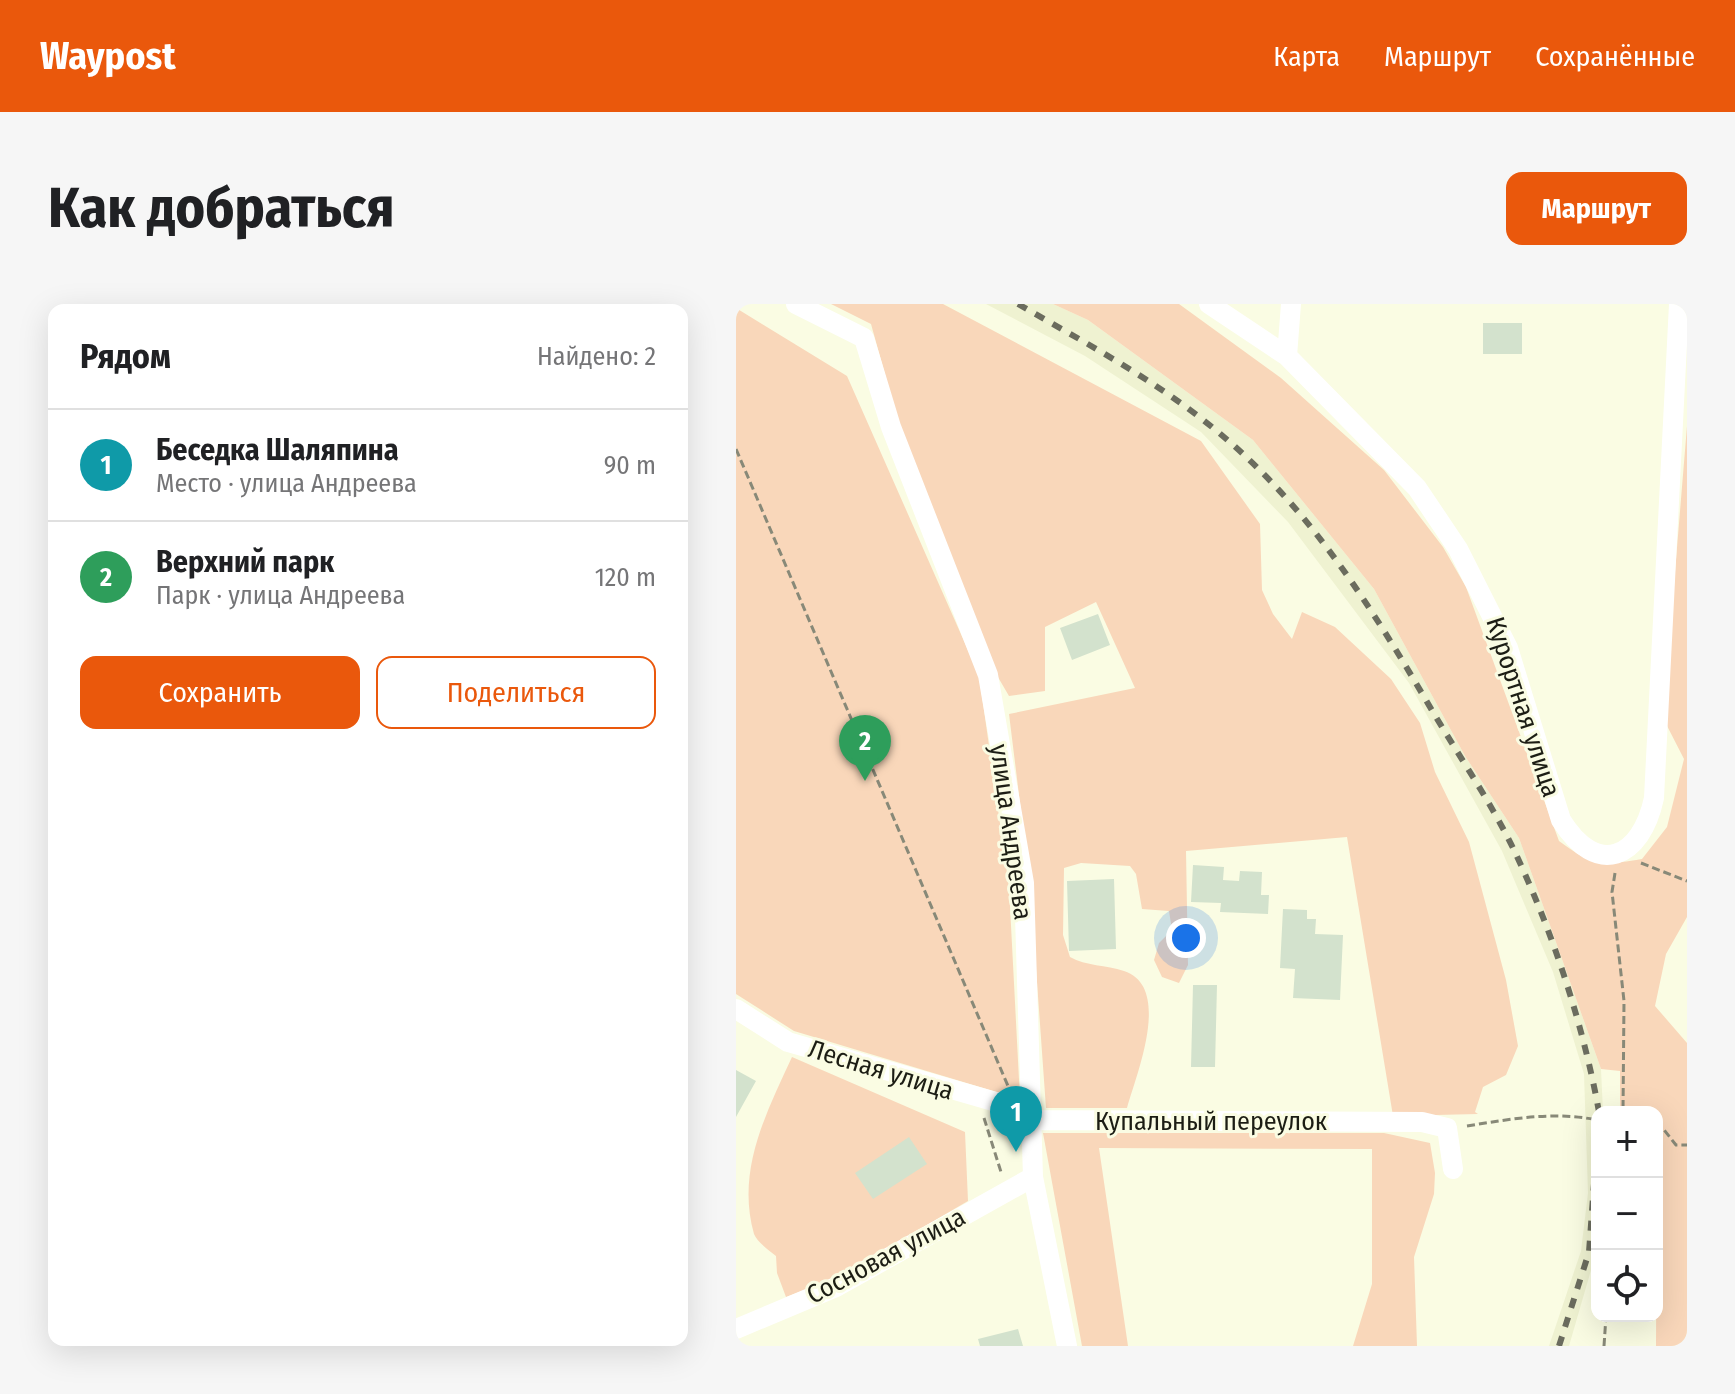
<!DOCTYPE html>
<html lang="ru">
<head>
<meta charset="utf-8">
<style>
	:root { --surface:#fff; --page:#f6f6f6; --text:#202124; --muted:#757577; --line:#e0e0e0; --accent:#ea580c }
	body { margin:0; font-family:"Fira Sans Condensed",sans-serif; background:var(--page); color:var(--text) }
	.controls { position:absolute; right:24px; bottom:24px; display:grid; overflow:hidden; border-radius:16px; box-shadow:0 8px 32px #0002 }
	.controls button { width:72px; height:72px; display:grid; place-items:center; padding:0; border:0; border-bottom:2px solid var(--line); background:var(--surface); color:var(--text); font:40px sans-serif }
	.you { position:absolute; left:450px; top:634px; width:28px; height:28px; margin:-20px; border:6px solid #fff; border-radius:50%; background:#1a73e8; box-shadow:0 0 0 12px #1a73e833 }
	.badge { display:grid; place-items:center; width:52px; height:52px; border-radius:50%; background:var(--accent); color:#fff; font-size:26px; font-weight:700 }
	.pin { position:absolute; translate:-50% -66px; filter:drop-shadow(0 2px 4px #0008) }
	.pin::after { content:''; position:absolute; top:42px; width:28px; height:24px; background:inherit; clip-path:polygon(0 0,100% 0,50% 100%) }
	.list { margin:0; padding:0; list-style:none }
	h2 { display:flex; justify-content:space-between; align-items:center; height:104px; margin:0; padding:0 32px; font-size:34px }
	h2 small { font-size:26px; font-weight:400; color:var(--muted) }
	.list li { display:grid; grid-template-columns:52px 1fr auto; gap:24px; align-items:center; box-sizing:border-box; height:112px; padding:0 32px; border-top:2px solid var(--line) }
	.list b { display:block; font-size:30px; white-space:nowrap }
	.list p { margin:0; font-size:26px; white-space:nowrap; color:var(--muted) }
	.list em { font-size:26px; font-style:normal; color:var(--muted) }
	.actions { display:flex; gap:16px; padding:24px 32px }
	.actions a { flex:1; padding:18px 0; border:2px solid var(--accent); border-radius:16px; text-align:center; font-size:28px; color:var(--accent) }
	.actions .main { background:var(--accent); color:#fff }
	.icon { flex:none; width:44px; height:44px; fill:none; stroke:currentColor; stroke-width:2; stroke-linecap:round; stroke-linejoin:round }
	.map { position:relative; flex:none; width:951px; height:1042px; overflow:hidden; border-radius:16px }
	header { display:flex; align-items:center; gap:48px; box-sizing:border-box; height:112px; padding:0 40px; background:var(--accent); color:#fff }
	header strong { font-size:38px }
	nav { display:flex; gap:44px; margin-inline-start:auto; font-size:28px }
	.intro { display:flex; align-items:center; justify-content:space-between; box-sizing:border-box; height:192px; padding:0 48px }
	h1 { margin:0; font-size:56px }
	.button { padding:20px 36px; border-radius:16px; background:var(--accent); color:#fff; font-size:28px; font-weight:700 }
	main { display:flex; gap:48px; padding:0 48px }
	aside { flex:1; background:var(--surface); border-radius:16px; box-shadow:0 8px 32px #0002 }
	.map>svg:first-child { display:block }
</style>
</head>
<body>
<header>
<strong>Waypost</strong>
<nav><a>Карта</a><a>Маршрут</a><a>Сохранённые</a></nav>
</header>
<div class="intro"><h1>Как добраться</h1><a class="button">Маршрут</a></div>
<main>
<aside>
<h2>Рядом<small>Найдено: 2</small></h2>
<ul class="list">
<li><span class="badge" style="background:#0f9aa8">1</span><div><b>Беседка Шаляпина</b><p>Место · улица Андреева</p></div><em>90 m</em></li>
<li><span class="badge" style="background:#2e9e5b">2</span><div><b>Верхний парк</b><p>Парк · улица Андреева</p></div><em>120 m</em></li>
</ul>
<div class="actions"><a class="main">Сохранить</a><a>Поделиться</a></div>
</aside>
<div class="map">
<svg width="951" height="1042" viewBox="0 0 951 1042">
	<rect width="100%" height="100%" fill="#fafce3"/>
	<path fill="#eff2d1" d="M 250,0 L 317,0 L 352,16 L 517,136 L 638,285 L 729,452 L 783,534 L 865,765 L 867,808 L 861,808 L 860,949 L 833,1042 L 813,1042 L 845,947 L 852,889 L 848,770 L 817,668 L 766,547 L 673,379 L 552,218 L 465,128 L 349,52 Z"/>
	<path fill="#f9d7ba" d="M 95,0 L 207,0 L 465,137 L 524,220 L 526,286 L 537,310 L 556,335 L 566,308 L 599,323 L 655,375 L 684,419 L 699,468 L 733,538 L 770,676 L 782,742 L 770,771 L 747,783 L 739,808 L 742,810 L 657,812 L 611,533 L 450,547 L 452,661 L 443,679 L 426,673 L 418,656 L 423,639 L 436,626 L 433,607 L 406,605 L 400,570 L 394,562 L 345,559 L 328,564 L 327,631 L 334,653 C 350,662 370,661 388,667 C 437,683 400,771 391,804 L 310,804 L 294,580 L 273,410 L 399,384 L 360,298 L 309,323 L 309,387 L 273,392 L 259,368 L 163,121 L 135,20 Z
		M 317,0 L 443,0 L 545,74 L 648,166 L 707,243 L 730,283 L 823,537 C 859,563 862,562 906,555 L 931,523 L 948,455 L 927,414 L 951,122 L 951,613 L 930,650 L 919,702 L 951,739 L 951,1042 L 920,1042 L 921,808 L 884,808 L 884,767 L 865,765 L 783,534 L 729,452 L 638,285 L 517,136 L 352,16 Z
		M 0,4 L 111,72 L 243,371 L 273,583 L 284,795 L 58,727 L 0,690 Z
		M 56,753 L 229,828 L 232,897 L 100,974 L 50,993 L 41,969 L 40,952 C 33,946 21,938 18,930 C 0,867 30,809 56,753 Z
		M 307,829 L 648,829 L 694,839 L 699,869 L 698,890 L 678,953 L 681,1042 L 617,1042 L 636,980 L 636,845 L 363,844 L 392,1042 L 346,1042 Z"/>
	<path fill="#d3e2cd" d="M 747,19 L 786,19 L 786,50 L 747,50 Z
		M 362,310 L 374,341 L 336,356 L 324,324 Z
		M 457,561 L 488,563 L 487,576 L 503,577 L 504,567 L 526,568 L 525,591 L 533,591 L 532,610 L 484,608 L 485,599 L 455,598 Z
		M 378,575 L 380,645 L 333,647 L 331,577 Z
		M 547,605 L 571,606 L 571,615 L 580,615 L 579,630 L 607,631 L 604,696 L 557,694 L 559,665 L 544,664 Z
		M 457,681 L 481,681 L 479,763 L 455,763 Z
		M 0,766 L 20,777 L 0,813 Z
		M 173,833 L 191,860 L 137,895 L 119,869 Z
		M 282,1025 L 287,1042 L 244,1042 L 242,1035 Z"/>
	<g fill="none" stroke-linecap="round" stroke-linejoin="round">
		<path stroke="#888978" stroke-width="3" stroke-dasharray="8 4" stroke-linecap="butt" d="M 0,145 L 272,782
			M 905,559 L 951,577
			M 879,569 L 876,588 L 888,697 L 887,808
			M 248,814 L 265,868
			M 921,817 L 940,841 L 951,841
			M 731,822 C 775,815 817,807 861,816
			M 868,1042 L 870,1012"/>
		<path stroke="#fff" stroke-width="20" d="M 60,0 L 128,34 L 155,123 L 252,371 L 288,579 L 297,873 L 331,1042
			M 473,0 L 551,52 L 681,184 L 722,245 L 772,344 L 825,516 C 861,574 905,555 918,494 L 943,0
			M 551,52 L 555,0
			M 0,705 L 52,738 L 281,804 L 293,816 L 686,818 L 711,824 L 717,865
			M 0,1025 L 100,983 L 297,873"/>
		<path stroke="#6b6c5e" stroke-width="6" stroke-dasharray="10 10" stroke-linecap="butt" d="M 282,0 C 348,38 417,75 476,123 C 571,200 633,299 694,403 C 721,449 753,495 777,544 C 816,626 847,719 863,808
			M 823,1042 L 853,948 L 861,839"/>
	</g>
	<g text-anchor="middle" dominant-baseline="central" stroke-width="6" stroke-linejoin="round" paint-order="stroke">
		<g font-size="26" fill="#1c1d14" stroke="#fafce3">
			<text transform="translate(787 403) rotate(72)">Курортная улица</text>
			<text transform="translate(275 528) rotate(82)">улица Андреева</text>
			<text transform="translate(145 766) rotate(17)">Лесная улица</text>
			<text x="475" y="817">Купальный переулок</text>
			<text transform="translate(150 952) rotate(-28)">Сосновая улица</text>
		</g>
	</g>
</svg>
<div class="controls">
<button>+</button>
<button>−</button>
<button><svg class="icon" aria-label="locate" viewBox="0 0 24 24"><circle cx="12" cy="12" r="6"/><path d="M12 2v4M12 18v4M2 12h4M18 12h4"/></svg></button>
</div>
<div class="you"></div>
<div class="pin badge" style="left:280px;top:848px;background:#0f9aa8">1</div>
<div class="pin badge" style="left:129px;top:477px;background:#2e9e5b">2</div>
</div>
</main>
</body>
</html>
